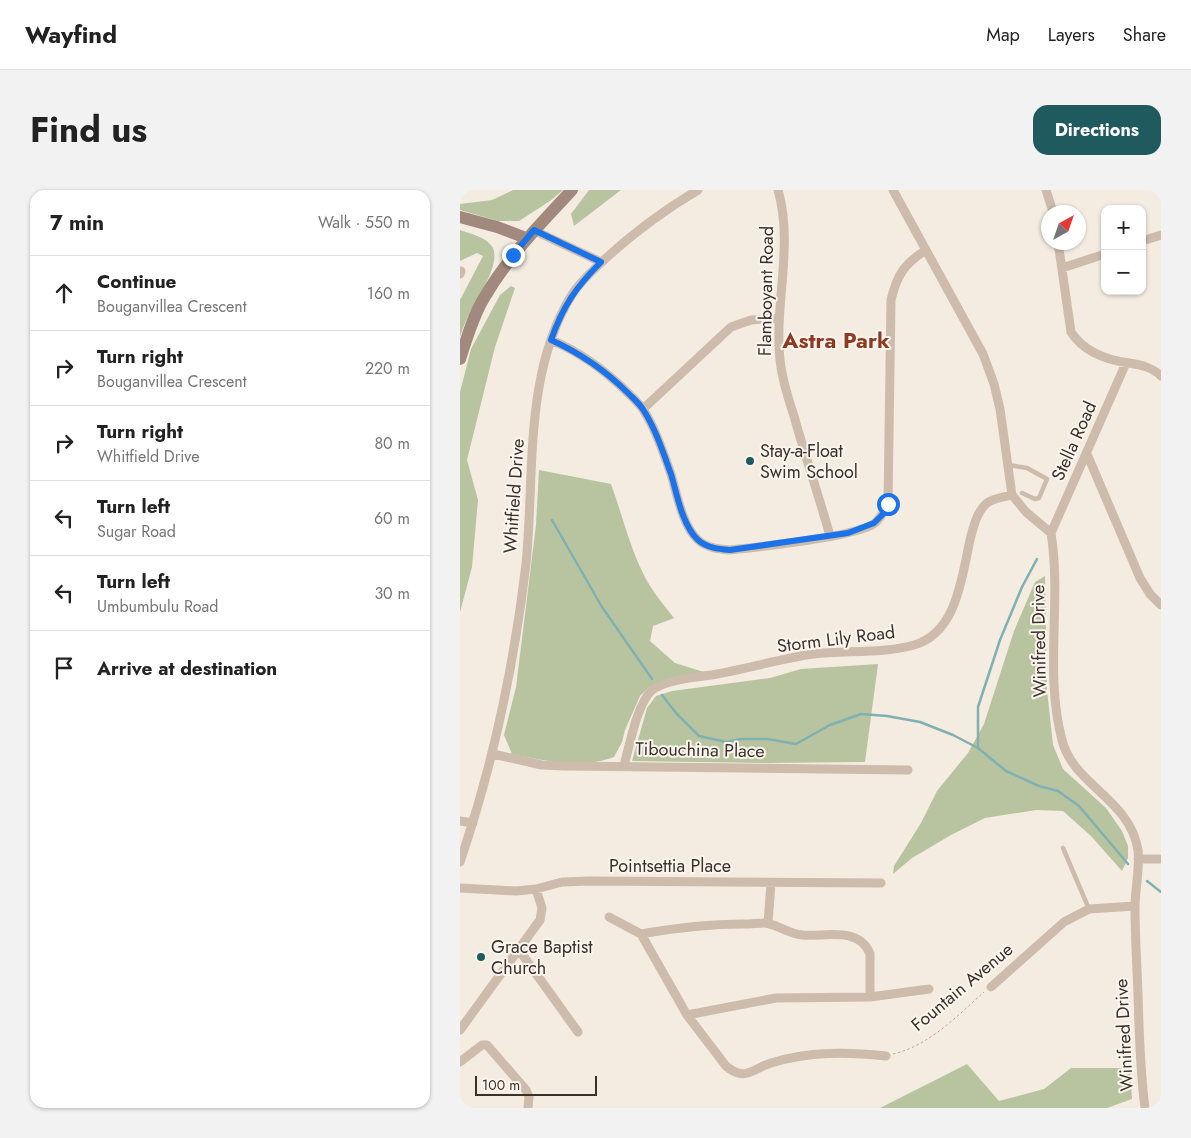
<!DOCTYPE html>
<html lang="en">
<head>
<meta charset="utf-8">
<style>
	:root { --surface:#fff; --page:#f2f2f2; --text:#222; --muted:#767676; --line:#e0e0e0; --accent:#1f5a5e }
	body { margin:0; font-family:Jost,sans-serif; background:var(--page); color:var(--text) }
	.controls { position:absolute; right:15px; top:15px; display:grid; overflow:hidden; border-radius:10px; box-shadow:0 1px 4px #0004 }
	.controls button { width:45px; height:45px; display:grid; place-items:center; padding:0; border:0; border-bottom:1px solid var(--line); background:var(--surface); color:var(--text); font:25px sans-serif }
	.compass { position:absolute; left:581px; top:15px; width:45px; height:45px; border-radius:50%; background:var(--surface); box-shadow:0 1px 4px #0004; rotate:40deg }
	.scale { position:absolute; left:15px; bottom:12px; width:122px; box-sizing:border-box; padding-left:5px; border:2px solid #3b302b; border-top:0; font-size:14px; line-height:18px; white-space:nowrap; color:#3b302b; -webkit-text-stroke:4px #fbf5ee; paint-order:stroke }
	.stop { position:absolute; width:15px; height:15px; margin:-11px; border:4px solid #1a73e8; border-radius:50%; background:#fff }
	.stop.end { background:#1a73e8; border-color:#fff; box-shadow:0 1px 5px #0008 }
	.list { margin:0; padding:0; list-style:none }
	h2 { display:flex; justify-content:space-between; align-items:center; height:65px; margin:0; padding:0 20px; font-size:21px }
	h2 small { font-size:16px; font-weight:400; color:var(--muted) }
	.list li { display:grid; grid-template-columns:32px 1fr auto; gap:15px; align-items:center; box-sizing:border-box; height:75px; padding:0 20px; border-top:1px solid var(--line) }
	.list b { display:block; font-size:19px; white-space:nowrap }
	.list p { margin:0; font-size:16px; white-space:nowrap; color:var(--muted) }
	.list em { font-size:16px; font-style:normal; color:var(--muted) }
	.icon { flex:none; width:28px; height:28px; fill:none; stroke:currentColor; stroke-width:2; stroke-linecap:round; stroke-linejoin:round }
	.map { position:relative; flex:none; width:701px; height:918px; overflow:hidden; border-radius:15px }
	header { display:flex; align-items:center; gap:30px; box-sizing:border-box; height:70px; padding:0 25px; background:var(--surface); border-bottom:1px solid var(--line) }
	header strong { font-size:24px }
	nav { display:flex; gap:28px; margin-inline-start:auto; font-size:18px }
	.intro { display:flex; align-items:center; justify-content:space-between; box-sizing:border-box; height:120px; padding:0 30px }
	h1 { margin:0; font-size:35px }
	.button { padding:12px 22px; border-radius:15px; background:var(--accent); color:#fff; font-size:18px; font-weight:700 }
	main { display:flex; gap:30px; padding:0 30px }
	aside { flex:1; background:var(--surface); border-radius:15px; box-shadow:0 1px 4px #0004 }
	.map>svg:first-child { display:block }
</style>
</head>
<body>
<header>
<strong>Wayfind</strong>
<nav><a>Map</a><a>Layers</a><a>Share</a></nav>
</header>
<div class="intro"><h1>Find us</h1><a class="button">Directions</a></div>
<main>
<aside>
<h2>7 min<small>Walk · 550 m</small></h2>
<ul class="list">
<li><svg class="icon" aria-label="ahead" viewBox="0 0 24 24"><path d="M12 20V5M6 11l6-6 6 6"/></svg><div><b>Continue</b><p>Bouganvillea Crescent</p></div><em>160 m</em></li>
<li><svg class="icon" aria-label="right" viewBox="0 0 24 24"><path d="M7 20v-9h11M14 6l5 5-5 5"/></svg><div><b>Turn right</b><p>Bouganvillea Crescent</p></div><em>220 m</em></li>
<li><svg class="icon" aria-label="right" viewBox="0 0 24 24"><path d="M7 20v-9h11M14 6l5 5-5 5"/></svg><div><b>Turn right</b><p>Whitfield Drive</p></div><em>80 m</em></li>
<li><svg class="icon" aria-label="left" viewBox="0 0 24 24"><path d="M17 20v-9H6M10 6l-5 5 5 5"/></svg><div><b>Turn left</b><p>Sugar Road</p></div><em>60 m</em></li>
<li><svg class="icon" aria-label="left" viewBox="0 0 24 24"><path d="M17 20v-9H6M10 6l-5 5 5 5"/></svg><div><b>Turn left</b><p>Umbumbulu Road</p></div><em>30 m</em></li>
<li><svg class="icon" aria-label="arrive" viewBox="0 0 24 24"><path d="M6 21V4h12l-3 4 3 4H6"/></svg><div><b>Arrive at destination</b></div></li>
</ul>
</aside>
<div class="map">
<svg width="701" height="918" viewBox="0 0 701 918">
	<rect width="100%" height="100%" fill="#f4ebe1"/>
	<path fill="#b8c4a0" d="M 53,0 L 103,0 L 90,11 L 59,31 L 38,31 L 0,20 L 0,14 L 32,10 Z
		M 129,0 L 161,0 L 114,36 L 111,24 Z
		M 0,40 C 11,44 27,47 33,58 C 41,76 14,112 7,129 C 4,135 2,141 0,147 L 0,110 L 23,66 L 17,63 L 0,71 Z
		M 51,96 L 55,98 L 35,157 L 7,270 L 18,310 L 12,377 L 0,422 L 0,202 L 11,159 L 40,105 Z
		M 79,280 L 151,294 C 162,324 169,355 183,383 C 190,399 203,414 214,428 L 193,436 L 190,451 L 215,473 L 247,483 L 189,497 L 180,506 L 165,540 L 162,552 L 154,567 C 123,579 84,571 52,564 L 44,545 L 56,497 L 76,335 Z
		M 585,386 L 587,500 L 593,555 L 603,579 L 646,618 L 662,641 L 668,656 L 668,668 L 662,681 L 631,646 L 603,621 L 576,620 L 525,628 L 491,645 L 452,668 L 433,684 L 434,676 L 461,633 L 477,601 L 508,563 L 524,534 L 554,441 L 575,392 Z
		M 418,474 L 405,572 L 309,573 L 172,571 L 187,518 L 196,506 L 212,501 L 310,488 L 341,479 Z
		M 507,874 L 539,911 L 584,899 L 611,878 L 670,878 L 672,909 L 647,918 L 420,918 Z"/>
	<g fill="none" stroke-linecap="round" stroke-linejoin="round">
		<path stroke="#7fb0b2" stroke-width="2.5" d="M 92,330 L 142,417 L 192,489
			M 202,505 L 216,523 L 239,546 L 266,552 L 281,549 L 307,549 L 336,554 L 370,535 L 401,524 L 427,526 L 460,532 L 493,545 L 518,558 L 546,581 L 579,596 L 598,601 L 619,616 L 668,674
			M 518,558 L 518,517 L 540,450 L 562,397 L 577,369
			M 687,691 L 701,702"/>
		<path stroke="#b9a596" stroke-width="1" stroke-dasharray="2.5 2.5" stroke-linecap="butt" d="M 433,864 C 469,856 498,825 524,802"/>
		<path stroke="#cdbbac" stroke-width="4.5" d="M 549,275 L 567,278 L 587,289 L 579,308 L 575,309 L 562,303
			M 603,658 L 629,719"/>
		<path stroke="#cdbbac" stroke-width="9" d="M 318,0 C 334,55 314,114 320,170 C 322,189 328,208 334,226 C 345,266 359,306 370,346
			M 433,0 L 523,164 L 534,194 L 540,219 L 552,305 L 566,322 L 591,343 C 602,412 584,482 602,550 C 613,595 670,609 678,660 C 680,679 675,699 675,717 C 675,746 677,775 678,804 C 679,842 680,880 685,918
			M 586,0 L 593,22
			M 73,40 L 141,72
			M 682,51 L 701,45
			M 598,52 L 611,142 C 624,162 646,170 669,173 C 681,175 692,177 701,186
			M 602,78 L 645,64
			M 0,84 L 1,81
			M 91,150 C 120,162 146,181 169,204 C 174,209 180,214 184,221 C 196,240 203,262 211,284 C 217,304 222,335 238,350 C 247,358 259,359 270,360 C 298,357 397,347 415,333 C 421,327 425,321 428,313 L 431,110 C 437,85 444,74 466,60
			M 183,219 L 271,137 L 291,130 L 319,128
			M 627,264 L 680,388 L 690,404 L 701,415
			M 591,343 L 666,173
			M 33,564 L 82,575 L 105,576 L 448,580
			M 164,575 C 170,555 176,517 191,501 C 203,490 236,487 252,485 C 286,479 319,469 353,464 C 386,460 422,464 454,455 C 497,443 502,386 510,350 C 513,338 517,321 527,313 C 533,308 544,307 552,305
			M 0,631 L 13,633
			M 678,669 L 701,669
			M 0,672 C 33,575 54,476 66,374 C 75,285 63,182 113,103 C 122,90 133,80 144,70 C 173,43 204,20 238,0
			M 0,698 L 56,701 L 76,699 L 102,692 L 129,691 L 421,693
			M 149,727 L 181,744 L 227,825 L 266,876 C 285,892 292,879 311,873 C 349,861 388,862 426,866
			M 308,733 L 311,693
			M 181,744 C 215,738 248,734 283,734 C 291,734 299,733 306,733 C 318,735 329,744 342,745 C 365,747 399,736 410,764 L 410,807
			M 59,760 L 118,842
			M 531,797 L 604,732 L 629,719 L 675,716
			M 227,825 L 316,808 L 410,807 L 469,799
			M 0,840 L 80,730 L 82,718 L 76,699
			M 0,872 L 22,855 L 27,855 L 66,900 L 69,907 L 68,918"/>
		<path stroke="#a18a7d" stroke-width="12" d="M 0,27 L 37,37 L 66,48
			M 0,169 C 7,148 13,126 24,108 C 48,67 80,34 112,0"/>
	</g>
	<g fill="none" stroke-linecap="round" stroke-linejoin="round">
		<path stroke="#1a73e8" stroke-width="6" d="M 53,65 L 74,40 L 141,72 C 116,97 103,116 91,150 C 120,163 146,181 169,204 C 174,209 180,214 184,221 C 196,240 203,262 211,284 C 217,304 222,335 238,350 C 247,358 259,359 270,360 L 388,343 L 414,333 L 423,324 L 428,314"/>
	</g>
	<g fill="#1f5a5e" stroke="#fbf5ee" stroke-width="2">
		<circle cx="290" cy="271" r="5"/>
		<circle cx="21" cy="767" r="5"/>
	</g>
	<g text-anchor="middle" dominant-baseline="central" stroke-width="4" stroke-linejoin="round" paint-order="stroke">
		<g font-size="18" fill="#3b302b" stroke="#fbf5ee">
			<text transform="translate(306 101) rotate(-89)">Flamboyant Road</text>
			<text transform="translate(614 251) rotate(-66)">Stella Road</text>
			<text transform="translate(54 306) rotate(-86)">Whitfield Drive</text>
			<text transform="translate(376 449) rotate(-7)">Storm Lily Road</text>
			<text transform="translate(579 451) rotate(-91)">Winifred Drive</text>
			<text transform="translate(240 560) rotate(1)">Tibouchina Place</text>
			<text x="210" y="676">Pointsettia Place</text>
			<text transform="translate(502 797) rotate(-40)">Fountain Avenue</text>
			<text transform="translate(664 845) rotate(-93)">Winifred Drive</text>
		</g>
		<g font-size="18" fill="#3b302b" stroke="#fbf5ee" text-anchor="start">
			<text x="300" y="261">Stay-a-Float<tspan x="300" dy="21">Swim School</tspan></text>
			<text x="31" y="757">Grace Baptist<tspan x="31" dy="21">Church</tspan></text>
		</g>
		<g font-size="22" font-weight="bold" fill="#8c3b22" stroke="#fbf5ee">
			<text x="376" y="150">Astra Park</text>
		</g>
	</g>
</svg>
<div class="controls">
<button>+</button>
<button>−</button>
</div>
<svg class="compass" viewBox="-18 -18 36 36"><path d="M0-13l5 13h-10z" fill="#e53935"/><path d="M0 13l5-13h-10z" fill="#767676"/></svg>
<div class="scale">100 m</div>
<div class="stop" style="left:428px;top:314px"></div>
<div class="stop end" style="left:53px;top:65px"></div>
</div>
</main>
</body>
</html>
